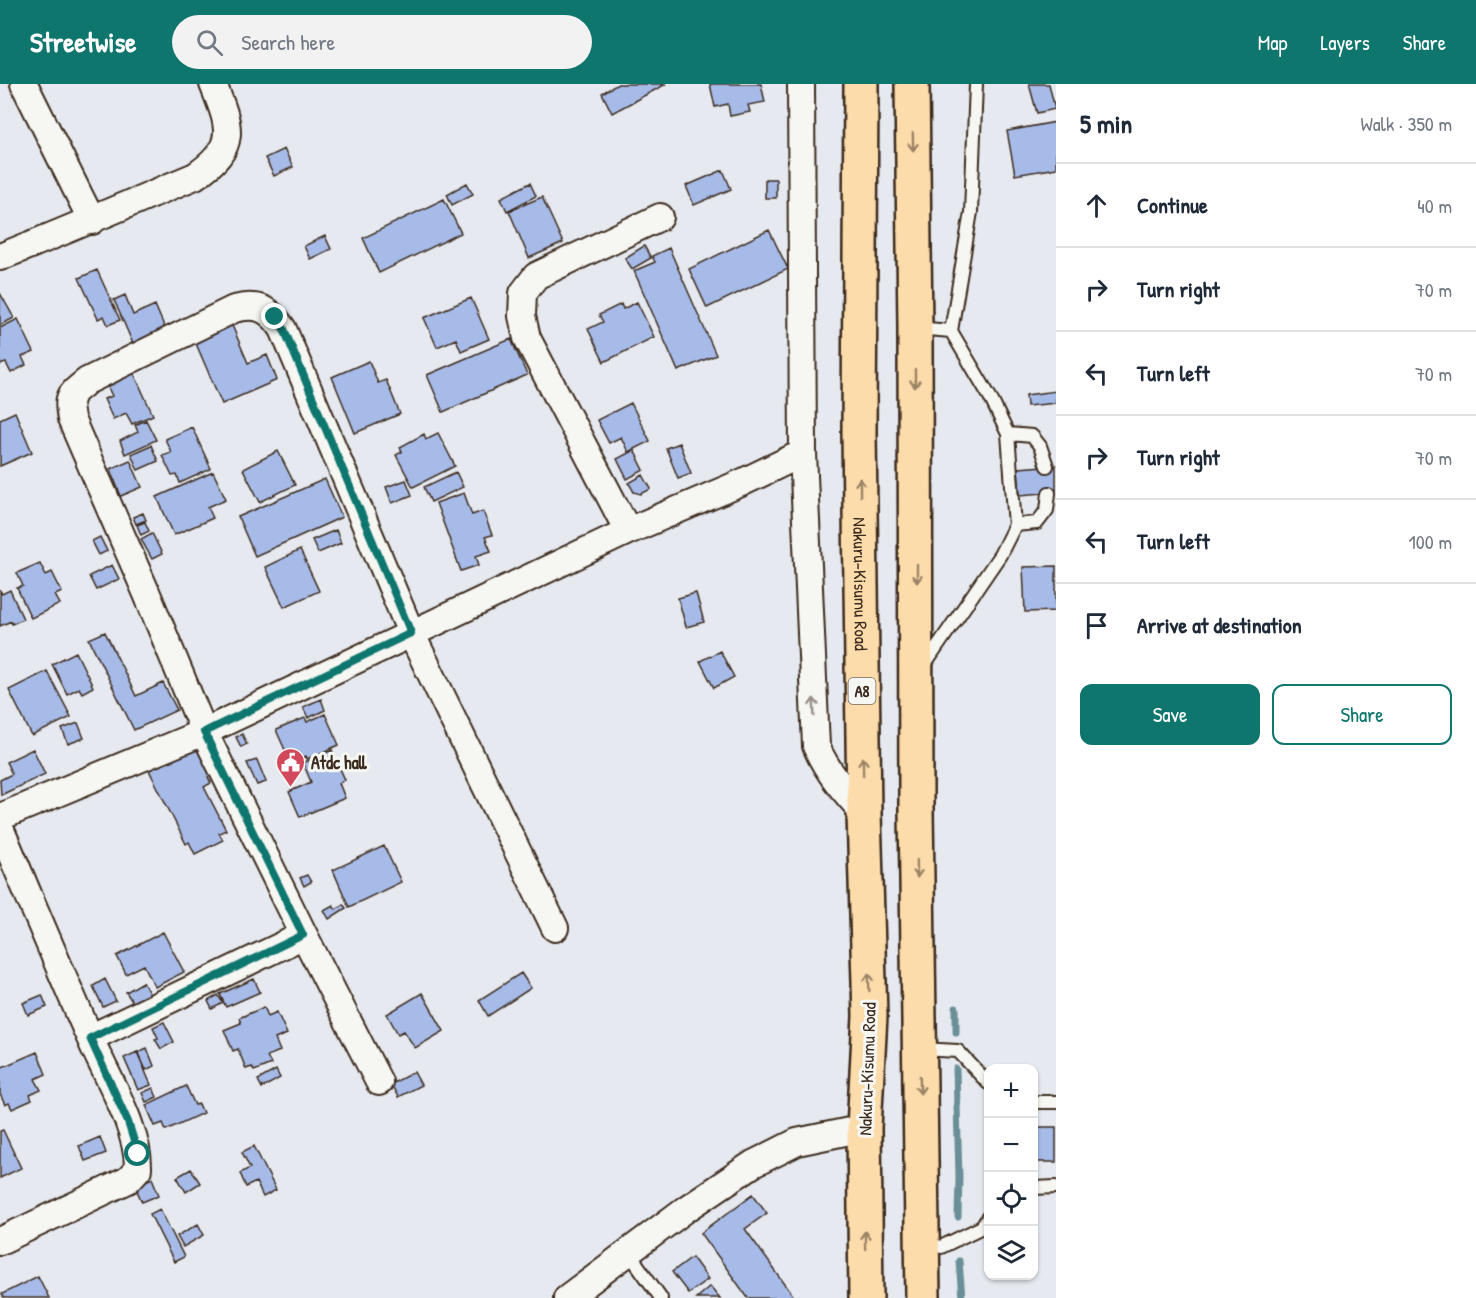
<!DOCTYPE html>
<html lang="en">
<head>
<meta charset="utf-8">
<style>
	:root { --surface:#fff; --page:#f2f2f3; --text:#1f2937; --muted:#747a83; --line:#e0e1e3; --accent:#0f766e }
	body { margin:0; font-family:"Patrick Hand",sans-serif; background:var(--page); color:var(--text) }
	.controls { position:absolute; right:18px; bottom:18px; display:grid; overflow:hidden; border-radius:12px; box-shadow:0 2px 4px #0004 }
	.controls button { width:54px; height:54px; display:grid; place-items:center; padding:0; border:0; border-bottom:2px solid var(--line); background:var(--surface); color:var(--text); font:30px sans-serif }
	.stop { position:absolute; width:18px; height:18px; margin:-14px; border:4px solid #0f766e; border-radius:50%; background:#fff }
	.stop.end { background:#0f766e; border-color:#fff; box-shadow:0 2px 6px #0008 }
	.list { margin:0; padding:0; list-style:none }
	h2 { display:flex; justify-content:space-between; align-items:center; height:78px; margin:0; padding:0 24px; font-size:26px }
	h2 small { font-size:20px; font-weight:400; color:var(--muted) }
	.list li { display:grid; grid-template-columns:39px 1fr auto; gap:18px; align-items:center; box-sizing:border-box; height:84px; padding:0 24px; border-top:2px solid var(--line) }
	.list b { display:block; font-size:22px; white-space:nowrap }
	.list em { font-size:20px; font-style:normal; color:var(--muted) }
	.actions { display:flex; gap:12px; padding:18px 24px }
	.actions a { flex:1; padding:14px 0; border:2px solid var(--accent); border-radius:12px; text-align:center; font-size:21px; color:var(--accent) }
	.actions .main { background:var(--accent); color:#fff }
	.icon { flex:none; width:33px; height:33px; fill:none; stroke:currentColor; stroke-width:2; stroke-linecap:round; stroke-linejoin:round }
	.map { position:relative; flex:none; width:1056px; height:1214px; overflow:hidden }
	header { display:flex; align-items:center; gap:36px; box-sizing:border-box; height:84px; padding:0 30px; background:var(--accent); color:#fff }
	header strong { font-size:28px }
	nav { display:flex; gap:33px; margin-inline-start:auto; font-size:21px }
	.search { width:420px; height:54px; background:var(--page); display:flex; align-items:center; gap:15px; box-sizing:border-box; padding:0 21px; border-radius:33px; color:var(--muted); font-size:22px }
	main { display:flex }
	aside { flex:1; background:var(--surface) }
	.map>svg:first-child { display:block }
</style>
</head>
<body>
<header>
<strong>Streetwise</strong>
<div class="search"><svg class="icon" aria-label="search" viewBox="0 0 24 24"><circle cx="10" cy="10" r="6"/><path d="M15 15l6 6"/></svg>Search here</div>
<nav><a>Map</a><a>Layers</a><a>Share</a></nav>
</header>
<main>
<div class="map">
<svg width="1056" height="1214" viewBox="0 0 1056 1214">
	<rect width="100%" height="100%" fill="#e6eaf0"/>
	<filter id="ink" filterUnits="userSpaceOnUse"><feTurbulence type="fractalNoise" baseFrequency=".0167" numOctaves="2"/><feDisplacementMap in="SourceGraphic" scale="12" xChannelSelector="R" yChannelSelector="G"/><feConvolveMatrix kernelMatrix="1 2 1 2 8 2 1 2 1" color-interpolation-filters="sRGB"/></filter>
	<g filter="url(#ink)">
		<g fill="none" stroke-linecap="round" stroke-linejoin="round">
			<path stroke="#6a8f98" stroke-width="7" d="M 956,948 L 956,924
				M 956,985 L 959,1093 L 958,1133
				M 959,1177 L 962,1214"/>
		</g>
		<path fill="#a7bbe9" stroke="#3b2a1e" stroke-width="1.5" d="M 618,0 L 666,0 L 612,29 L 602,9 Z
			M 710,0 L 761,0 L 765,18 L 748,21 L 750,28 L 730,32 L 728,20 L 715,23 Z
			M 1029,0 L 1049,0 L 1055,25 L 1037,29 Z
			M 1056,38 L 1056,84 L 1015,91 L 1007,47 Z
			M 284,65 L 293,83 L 274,92 L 265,74 Z
			M 723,86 L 731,105 L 694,121 L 686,102 Z
			M 765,95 L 776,95 L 776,114 L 765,114 Z
			M 467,99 L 473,110 L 452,121 L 447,110 Z
			M 530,99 L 536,112 L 507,127 L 501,114 Z
			M 542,113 L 563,159 L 529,174 L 509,127 Z
			M 444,115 L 461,149 L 379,189 L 363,154 Z
			M 769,146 L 788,185 L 707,224 L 689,185 Z
			M 325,152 L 331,165 L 310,175 L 304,162 Z
			M 644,162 L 651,174 L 632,185 L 625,174 Z
			M 669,164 L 716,271 L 678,287 L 634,187 L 655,178 L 652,172 Z
			M 97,186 L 120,236 L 108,241 L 104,232 L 98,235 L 79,194 Z
			M 0,209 L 14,234 L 0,241 Z
			M 125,211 L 133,231 L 155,221 L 167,249 L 134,262 L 114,216 Z
			M 471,214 L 489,255 L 461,267 L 456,255 L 437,263 L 424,234 Z
			M 637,218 L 654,253 L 604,278 L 588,245 L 603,238 L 599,231 L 621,220 L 623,225 Z
			M 18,235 L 34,268 L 22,273 L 26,281 L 11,289 L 6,279 L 0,281 L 0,244 Z
			M 231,239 L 248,279 L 267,271 L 277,296 L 222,320 L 194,255 Z
			M 511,255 L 527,291 L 443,328 L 427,291 Z
			M 369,277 L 378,299 L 386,296 L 400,330 L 355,349 L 332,293 Z
			M 133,287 L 153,331 L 132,340 L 126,329 L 113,335 L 104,315 L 112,312 L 106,299 Z
			M 1056,307 L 1056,319 L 1027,322 L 1026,311 Z
			M 631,319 L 650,357 L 628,368 L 621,353 L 609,359 L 597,336 Z
			M 15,328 L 32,368 L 0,382 L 0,335 Z
			M 146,336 L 156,356 L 125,370 L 120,357 L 138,348 L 135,341 Z
			M 192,343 L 211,385 L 180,399 L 177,391 L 172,392 L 162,371 L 171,368 L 165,355 Z
			M 438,349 L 455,382 L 413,403 L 396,371 L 402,368 L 400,363 L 424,350 L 426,355 Z
			M 679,359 L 691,389 L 678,394 L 666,364 Z
			M 151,361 L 158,377 L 138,386 L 131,370 Z
			M 634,366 L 644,386 L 627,395 L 617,375 Z
			M 278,367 L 295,401 L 260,418 L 243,385 Z
			M 130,376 L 142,403 L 121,412 L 110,385 Z
			M 1056,381 L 1056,408 L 1020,411 L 1018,384 Z
			M 213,388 L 226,415 L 208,423 L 213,434 L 174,451 L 157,413 Z
			M 456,388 L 463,403 L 431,418 L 424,403 Z
			M 643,391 L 651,405 L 641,410 L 634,408 L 629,399 Z
			M 325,395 L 342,433 L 255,472 L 238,433 Z
			M 406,396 L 412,411 L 392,419 L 386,403 Z
			M 464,409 L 472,431 L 483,427 L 492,451 L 485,453 L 491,467 L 476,472 L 479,481 L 461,487 L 436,419 Z
			M 143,429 L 146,436 L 136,440 L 133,433 Z
			M 145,438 L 149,447 L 141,451 L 137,441 Z
			M 336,446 L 341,459 L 318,469 L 312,456 Z
			M 152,449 L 162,470 L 152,475 L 141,455 Z
			M 100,453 L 107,467 L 99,471 L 92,457 Z
			M 300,466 L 319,507 L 284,523 L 265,483 Z
			M 40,479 L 46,491 L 52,488 L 62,508 L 55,511 L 60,520 L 31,534 L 17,504 L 23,502 L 17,489 Z
			M 112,481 L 119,495 L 96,506 L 89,492 Z
			M 1056,482 L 1056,527 L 1025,528 L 1023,483 Z
			M 0,506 L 2,510 L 10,506 L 23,535 L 12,540 L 11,537 L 0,542 Z
			M 696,509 L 704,538 L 686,543 L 678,514 Z
			M 105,548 L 136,612 L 163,599 L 177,626 L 134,646 L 89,555 Z
			M 720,567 L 734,593 L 714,604 L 700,577 Z
			M 76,568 L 93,603 L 82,609 L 79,604 L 67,610 L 52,580 Z
			M 47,587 L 71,633 L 32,652 L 9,606 Z
			M 321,615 L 325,626 L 308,634 L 303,623 Z
			M 325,630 L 339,661 L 307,675 L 306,672 L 291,679 L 276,646 L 305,634 L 307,638 Z
			M 78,639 L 84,654 L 68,660 L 62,645 Z
			M 242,650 L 247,660 L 241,663 L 236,653 Z
			M 199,658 L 216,690 L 208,693 L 211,699 L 204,703 L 226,746 L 219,749 L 223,756 L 195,770 L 189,758 L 186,760 L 148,684 Z
			M 33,665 L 45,690 L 1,711 L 0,696 L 12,690 L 6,678 Z
			M 332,666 L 345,696 L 339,699 L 345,714 L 300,733 L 289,708 L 311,698 L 303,679 Z
			M 257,676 L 266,698 L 257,701 L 247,679 Z
			M 384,762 L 401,798 L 349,823 L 333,786 Z
			M 307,791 L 311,798 L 304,802 L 300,794 Z
			M 343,820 L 346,824 L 329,835 L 324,826 L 333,821 L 336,825 Z
			M 163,848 L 184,888 L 155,903 L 144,881 L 126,890 L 117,872 Z
			M 521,889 L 531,904 L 488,932 L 479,916 Z
			M 105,895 L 116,917 L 103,923 L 93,902 Z
			M 254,895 L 260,908 L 226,923 L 220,910 Z
			M 143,898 L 151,913 L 135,922 L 126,908 Z
			M 422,909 L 444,947 L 415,964 L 404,947 L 398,950 L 387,930 Z
			M 42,911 L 47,923 L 28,931 L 23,919 Z
			M 218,911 L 223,919 L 212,925 L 208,917 Z
			M 264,923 L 268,932 L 277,928 L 287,950 L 275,955 L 280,967 L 267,972 L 271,980 L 254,987 L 252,983 L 246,985 L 238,965 L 233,967 L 224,946 L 241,939 L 239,934 Z
			M 164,938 L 174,958 L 161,965 L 155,955 L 158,954 L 153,943 Z
			M 147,964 L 154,982 L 146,986 L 138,968 Z
			M 37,968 L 46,990 L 35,995 L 41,1006 L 30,1011 L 32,1016 L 12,1025 L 9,1019 L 5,1021 L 0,1010 L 0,984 Z
			M 137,968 L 151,1001 L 138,1006 L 124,974 Z
			M 276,986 L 280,994 L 262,1004 L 258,996 Z
			M 414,988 L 421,1001 L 398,1013 L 391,1000 Z
			M 186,1002 L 195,1021 L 199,1020 L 203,1029 L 166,1046 L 163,1039 L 155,1042 L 146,1021 Z
			M 153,1004 L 157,1013 L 146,1018 L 142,1009 Z
			M 1034,1043 L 1056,1043 L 1056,1078 L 1034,1078 Z
			M 3,1046 L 21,1084 L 0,1094 L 0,1047 Z
			M 100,1053 L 106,1069 L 85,1077 L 79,1062 Z
			M 254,1062 L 276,1106 L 263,1113 L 256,1098 L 246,1103 L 240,1089 L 250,1084 L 242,1068 Z
			M 191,1085 L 200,1099 L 186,1108 L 177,1093 Z
			M 152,1094 L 159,1111 L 142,1118 L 135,1102 Z
			M 753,1110 L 767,1129 L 745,1145 L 795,1214 L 748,1214 L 701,1149 Z
			M 160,1125 L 184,1173 L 174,1178 L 150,1130 Z
			M 198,1140 L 204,1151 L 183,1163 L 177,1152 Z
			M 692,1173 L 708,1195 L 688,1209 L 672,1188 Z
			M 38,1192 L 49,1214 L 4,1214 L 2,1210 Z
			M 710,1202 L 720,1214 L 696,1214 Z"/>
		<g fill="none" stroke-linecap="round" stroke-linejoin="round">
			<defs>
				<path id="lane" d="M 916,244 L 951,247 L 971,128 L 976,0
					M 1008,350 L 1032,352 L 1040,362 L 1047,382
					M 1015,441 L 1037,439 L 1047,426 L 1049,409
					M 924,582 L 1000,471 L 1015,441 L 1008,350 L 990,313 L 951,247
					M 921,965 L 958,967 L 988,999
					M 1034,1018 L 1056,1018
					M 1034,1104 L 1056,1103
					M 923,1159 L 941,1163 L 982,1143 L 988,1133
					M 629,1169 L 661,1214"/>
				<path id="street" d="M 24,0 L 92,137
					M 801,0 L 803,369 L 816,662 C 827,688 845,708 864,729
					M 0,173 C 66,147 130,119 195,92 C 239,63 230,42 213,0
					M 628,447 L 527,254 L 522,232 L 523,209 L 536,192 L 660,133
					M 0,733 L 204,648 L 628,447 L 741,399 L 803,369
					M 0,744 C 30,814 59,884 90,954 C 106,992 139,1044 138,1085 L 128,1096 L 0,1157
					M 90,954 L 304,851
					M 379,998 L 304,851 L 204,648 L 147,510 L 71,335 C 67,311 69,312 87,297 L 234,225 C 258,219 270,225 283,245 L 411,549 L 555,844
					M 567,1214 L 686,1125 L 753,1080 L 797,1058 L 864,1044"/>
				<g id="highway">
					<path id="s1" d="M 861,0 L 859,348 L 864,729 L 870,932 L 864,1044 L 866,1214"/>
					<path d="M 912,0 L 915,244 L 916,726 L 923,1214"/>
				</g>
			</defs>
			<use href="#lane" stroke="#3b2a1e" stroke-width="16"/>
			<use href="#street" stroke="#3b2a1e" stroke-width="30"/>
			<use href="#highway" stroke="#3b2a1e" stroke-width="38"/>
			<use href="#lane" stroke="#f6f6f2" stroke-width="12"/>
			<use href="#street" stroke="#f6f6f2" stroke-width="26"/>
			<use href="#highway" stroke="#fddcac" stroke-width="33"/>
		</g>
		<defs><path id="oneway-shaft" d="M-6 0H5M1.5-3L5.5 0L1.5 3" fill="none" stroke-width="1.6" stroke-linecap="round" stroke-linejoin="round" transform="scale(1.5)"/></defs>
		<g stroke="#9c8365">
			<use href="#oneway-shaft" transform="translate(913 58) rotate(89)"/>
			<use href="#oneway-shaft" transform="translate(915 295) rotate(90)"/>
			<use href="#oneway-shaft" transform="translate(860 403) rotate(-91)"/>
			<use href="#oneway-shaft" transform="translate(917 490) rotate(90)"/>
			<use href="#oneway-shaft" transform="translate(863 682) rotate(-91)"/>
			<use href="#oneway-shaft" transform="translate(917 785) rotate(89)"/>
			<use href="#oneway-shaft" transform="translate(869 898) rotate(-92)"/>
			<use href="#oneway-shaft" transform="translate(920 1001) rotate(89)"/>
			<use href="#oneway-shaft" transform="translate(865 1156) rotate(-91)"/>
		</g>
		<use stroke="#989088" href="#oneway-shaft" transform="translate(814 623) rotate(-92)"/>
	</g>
	<g fill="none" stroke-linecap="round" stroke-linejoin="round" filter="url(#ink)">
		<path stroke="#0f766e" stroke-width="8" d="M 138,1070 L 128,1038 L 90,954 L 303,851 L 204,648 L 411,549 L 284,245 L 275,233"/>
	</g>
	<defs>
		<symbol id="civic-pin" viewBox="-11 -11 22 30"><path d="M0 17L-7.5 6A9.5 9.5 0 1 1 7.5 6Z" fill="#d1495b" stroke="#f6f6f2"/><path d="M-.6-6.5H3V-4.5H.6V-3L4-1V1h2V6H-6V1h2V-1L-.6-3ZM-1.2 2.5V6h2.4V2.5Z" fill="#fff"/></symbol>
	</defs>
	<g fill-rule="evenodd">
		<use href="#civic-pin" x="274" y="662" width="33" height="45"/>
	</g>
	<g text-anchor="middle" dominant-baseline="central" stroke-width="6" stroke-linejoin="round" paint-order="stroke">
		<rect fill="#f6f6f2" stroke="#73675e" stroke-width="1.5" x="848.5" y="594" width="27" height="26" rx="4.5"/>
		<g font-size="16" font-weight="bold" fill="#3b2a1e">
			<text x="862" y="607">A8</text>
		</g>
		<g font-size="18" fill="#3b2a1e" stroke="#f6f6f2">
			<text stroke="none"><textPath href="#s1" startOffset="500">Nakuru-Kisumu Road</textPath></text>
			<text transform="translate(867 985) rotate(-88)">Nakuru-Kisumu Road</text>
		</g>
		<g font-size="18" font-weight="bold" fill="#3b2a1e" stroke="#f6f6f2" text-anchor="start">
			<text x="311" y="678">Atdc hall</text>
		</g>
	</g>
</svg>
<div class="controls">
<button>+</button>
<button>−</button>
<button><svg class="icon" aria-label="locate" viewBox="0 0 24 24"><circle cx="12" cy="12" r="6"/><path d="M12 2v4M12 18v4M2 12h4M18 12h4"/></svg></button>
<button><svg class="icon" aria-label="layers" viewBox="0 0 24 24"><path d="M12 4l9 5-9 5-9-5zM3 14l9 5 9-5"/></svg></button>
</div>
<div class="stop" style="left:138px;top:1070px"></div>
<div class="stop end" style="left:275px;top:233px"></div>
</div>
<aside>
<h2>5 min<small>Walk · 350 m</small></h2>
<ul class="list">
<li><svg class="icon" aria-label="ahead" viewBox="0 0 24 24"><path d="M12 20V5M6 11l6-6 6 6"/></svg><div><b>Continue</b></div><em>40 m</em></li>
<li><svg class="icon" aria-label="right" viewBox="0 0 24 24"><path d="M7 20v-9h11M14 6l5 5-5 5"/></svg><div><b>Turn right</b></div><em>70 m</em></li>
<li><svg class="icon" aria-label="left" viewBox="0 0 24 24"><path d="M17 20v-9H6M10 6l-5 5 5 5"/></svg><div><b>Turn left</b></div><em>70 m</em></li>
<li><svg class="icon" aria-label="right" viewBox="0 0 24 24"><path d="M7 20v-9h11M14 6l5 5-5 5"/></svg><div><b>Turn right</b></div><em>70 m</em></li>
<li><svg class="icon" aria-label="left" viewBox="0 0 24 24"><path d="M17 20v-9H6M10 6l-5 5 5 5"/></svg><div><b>Turn left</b></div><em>100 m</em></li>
<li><svg class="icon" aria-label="arrive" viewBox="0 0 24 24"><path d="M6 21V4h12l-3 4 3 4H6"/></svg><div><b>Arrive at destination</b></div></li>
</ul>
<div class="actions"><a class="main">Save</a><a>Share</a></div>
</aside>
</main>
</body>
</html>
